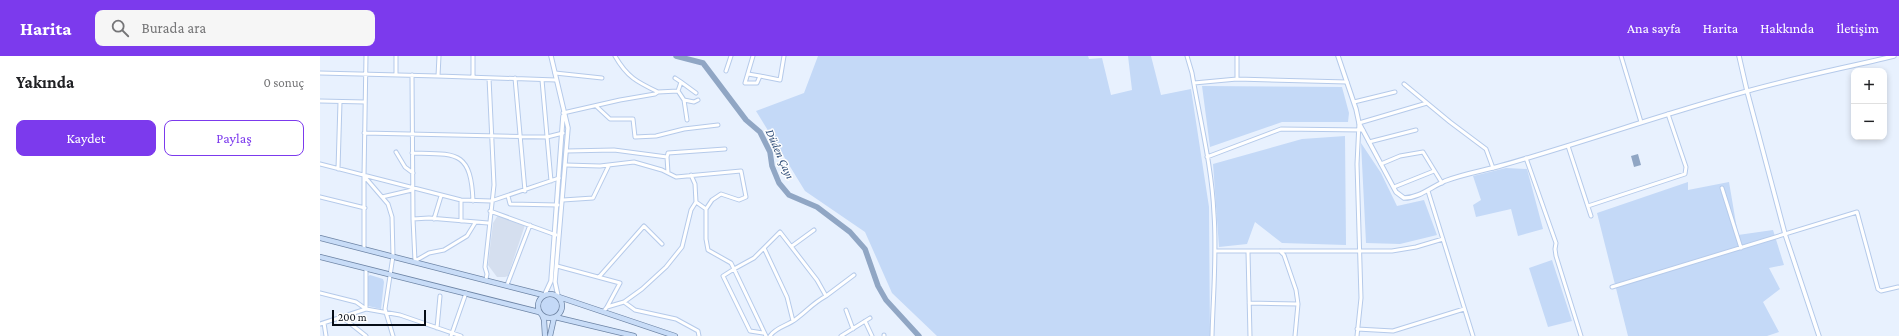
<!DOCTYPE html>
<html lang="tr">
<head>
<meta charset="utf-8">
<style>
	:root { --surface:#fff; --page:#f6f6f6; --text:#202124; --muted:#757577; --line:#e0e0e0; --accent:#7c3aed }
	body { margin:0; font-family:"Crimson Pro",serif; background:var(--page); color:var(--text) }
	.controls { position:absolute; right:12px; top:12px; display:grid; overflow:hidden; border-radius:8px; box-shadow:0 2px 6px #0003 }
	.controls button { width:36px; height:36px; display:grid; place-items:center; padding:0; border:0; border-bottom:1px solid var(--line); background:var(--surface); color:var(--text); font:20px sans-serif }
	.scale { position:absolute; left:12px; bottom:10px; width:94px; box-sizing:border-box; padding-left:4px; border:2px solid #060d17; border-top:0; font-size:11px; line-height:14px; white-space:nowrap; color:#060d17; -webkit-text-stroke:3px #fefefe; paint-order:stroke }
	.list { margin:0; padding:0; list-style:none }
	h2 { display:flex; justify-content:space-between; align-items:center; height:52px; margin:0; padding:0 16px; font-size:17px }
	h2 small { font-size:13px; font-weight:400; color:var(--muted) }
	.actions { display:flex; gap:8px; padding:12px 16px }
	.actions a { flex:1; padding:9px 0; border:1px solid var(--accent); border-radius:8px; text-align:center; font-size:14px; color:var(--accent) }
	.actions .main { background:var(--accent); color:#fff }
	.icon { flex:none; width:22px; height:22px; fill:none; stroke:currentColor; stroke-width:2; stroke-linecap:round; stroke-linejoin:round }
	.map { position:relative; flex:none; width:1579px; height:280px; overflow:hidden }
	header { display:flex; align-items:center; gap:24px; box-sizing:border-box; height:56px; padding:0 20px; background:var(--accent); color:#fff }
	header strong { font-size:19px }
	nav { display:flex; gap:22px; margin-inline-start:auto; font-size:14px }
	.search { width:280px; height:36px; background:var(--page); display:flex; align-items:center; gap:10px; box-sizing:border-box; padding:0 14px; border-radius:8px; color:var(--muted); font-size:15px }
	main { display:flex }
	aside { flex:1; background:var(--surface) }
	.map>svg:first-child { display:block }
</style>
</head>
<body>
<header>
<strong>Harita</strong>
<div class="search"><svg class="icon" aria-label="search" viewBox="0 0 24 24"><circle cx="10" cy="10" r="6"/><path d="M15 15l6 6"/></svg>Burada ara</div>
<nav><a>Ana sayfa</a><a>Harita</a><a>Hakkında</a><a>İletişim</a></nav>
</header>
<main>
<aside>
<h2>Yakında<small>0 sonuç</small></h2>
<ul class="list">
</ul>
<div class="actions"><a class="main">Kaydet</a><a>Paylaş</a></div>
</aside>
<div class="map">
<svg width="1579" height="280" viewBox="0 0 1579 280">
	<rect width="100%" height="100%" fill="#e8f1fe"/>
	<path fill="#d5dfef" d="M 178,159 L 205,169 L 188,220 L 185,221 L 177,221 L 168,209 L 173,167 Z"/>
	<path fill="#c4d9f7" d="M 498,0 L 768,0 L 769,3 L 782,2 L 791,39 L 812,34 L 808,0 L 831,0 L 841,39 L 871,33 L 889,151 L 890,280 L 617,280 L 572,237 L 545,176 L 485,135 L 436,55 L 484,37 Z
		M 882,30 L 1022,31 L 1029,57 L 1028,66 L 962,66 L 890,91 Z
		M 1025,80 L 1026,189 L 962,187 L 935,166 L 927,188 L 899,191 L 893,108 L 982,83 Z
		M 1041,87 L 1061,117 L 1077,150 L 1104,144 L 1117,179 L 1080,188 L 1046,187 Z
		M 1186,112 L 1207,113 L 1223,173 L 1198,180 L 1191,153 L 1156,161 L 1153,149 L 1161,144 L 1153,120 Z
		M 1368,126 L 1368,134 L 1409,126 L 1418,179 L 1453,174 L 1464,209 L 1449,212 L 1460,233 L 1443,246 L 1459,276 L 1447,280 L 1308,280 L 1277,157 Z
		M 1232,204 L 1252,265 L 1228,271 L 1209,212 Z
		M 50,219 L 63,223 L 64,226 L 61,253 L 48,250 L 47,221 Z
		M221 250a9 9 0 1 1 18 0a9 9 0 1 1-18 0Z"/>
	<path fill="#90a6c4" d="M 1318,98 L 1321,109 L 1314,111 L 1311,100 Z"/>
	<g fill="none" stroke-linecap="round" stroke-linejoin="round">
		<path stroke="#90a6c4" stroke-width="5.5" d="M 356,0 L 383,7 L 426,64 L 440,76 L 450,96 L 452,110 L 459,127 L 469,139 L 497,151 L 530,176 L 545,193 L 558,230 L 566,244 L 599,280"/>
		<defs>
			<path id="minor" d="M 46,0 L 44,120 L 68,148 L 72,161 L 73,200 L 65,253 L 73,280
				M 76,0 L 76,19
				M 119,0 L 118,20 L 236,24
				M 433,0 L 425,27 L 437,27 L 440,20 L 460,24 L 464,0
				M 867,0 L 872,17 C 880,64 892,111 894,158 C 897,199 893,240 892,280
				M 917,0 L 917,23
				M 1301,0 L 1321,66
				M 406,15 L 411,0
				M 0,17 L 118,20
				M 235,17 L 282,22
				M 428,18 L 440,20
				M 92,19 L 93,163 L 95,205 L 109,197 L 124,194 L 147,180 L 155,167
				M 153,20 L 153,0
				M 195,22 L 205,135
				M 355,22 L 361,26
				M 222,24 L 231,125
				M 874,27 L 917,23 L 1027,26
				M 1084,28 L 1130,66 L 1166,93 L 1173,112
				M 358,35 L 361,26 L 376,37
				M 338,36 L 358,35 L 364,44 L 374,46 L 378,44
				M 364,44 L 367,64
				M 0,45 L 45,46
				M 1034,46 L 1075,36
				M 276,50 L 290,63 L 313,63 L 315,81 L 336,80 L 364,73 L 398,69
				M 243,57 L 300,44 L 335,38 L 338,36 C 317,26 307,21 295,0
				M 44,77 L 227,81 L 243,77
				M 1049,86 L 1096,74
				M 1248,90 L 1271,160
				M 247,95 L 294,94 L 347,101 L 348,97 L 405,93
				M 76,96 L 85,111 L 93,117
				M 92,97 C 136,98 151,94 153,145
				M 347,101 L 348,117
				M 887,101 L 961,73 L 1043,74
				M 1206,102 L 1236,187 L 1235,193 L 1236,200 L 1261,280
				M 0,108 L 141,144 L 171,145 L 239,122
				M 1061,108 L 1080,100 L 1103,96 L 1122,127
				M 246,109 L 280,110 L 314,106 L 342,114 L 356,121 L 421,115 L 426,141 L 419,144 L 401,138 L 392,144 L 386,153
				M 18,113 L 20,46
				M 44,120 L 44,193
				M 1074,131 L 1114,115
				M 1402,132 L 1421,192
				M 1108,135 L 1153,280
				M 188,140 L 190,148 L 238,149
				M 0,141 L 45,152
				M 62,141 L 92,134
				M 141,144 L 141,165
				M 243,144 L 273,142 L 289,109
				M 376,146 L 386,153 L 386,183 L 388,194 L 411,207 L 414,213 L 434,202 L 460,176 L 497,224 L 506,240 L 534,219
				M 1268,150 L 1365,118 L 1366,111 L 1348,58
				M 170,155 L 236,179
				M 93,163 L 109,162 L 168,167
				M 114,163 L 121,140
				M 472,190 L 494,174
				M 444,192 L 467,241 L 473,265
				M 895,195 L 1072,195 L 1096,191 L 1123,183
				M 960,195 L 964,199 L 976,234 L 978,248 L 975,280
				M 928,196 L 930,280
				M 237,210 L 300,227 L 287,251
				M 46,213 L 46,253
				M 279,221 L 324,170 L 342,188
				M 166,223 L 167,218 L 165,211 L 174,129 L 169,22
				M 187,229 L 210,169
				M 1292,231 L 1537,156 L 1558,233 L 1561,235 L 1578,231
				M 0,237 L 36,246 L 46,253
				M 304,246 L 315,254 L 356,263 L 378,275 L 379,280
				M 929,247 L 978,248
				M 526,254 L 533,273
				M 284,255 L 287,251 L 304,246 L 322,233 L 346,211 L 362,191 L 371,154 L 376,146 L 375,128 L 371,119
				M 22,261 L 46,280
				M 545,265 L 552,280
				M 4,267 L 6,280
				M 0,268 L 46,253 L 80,259 L 141,280
				M 117,272 L 120,240
				M 1037,273 L 1073,275 L 1144,253
				M 443,277 L 430,275 L 403,220 L 414,213 L 446,280
				M 564,279 L 564,280
				M 131,280 L 146,237
				M 450,280 C 456,271 467,270 476,263 C 487,255 493,247 506,240
				M 521,280 L 550,262
				M 1037,280 L 1041,242 L 1037,108 L 1039,67 L 1107,47"/>
			<path id="tertiary" d="M 231,0 L 248,72 L 235,226 L 238,240
				M 1018,0 L 1036,53 L 1039,67 L 1076,136 L 1084,142 C 1099,142 1111,131 1125,125 C 1143,118 1162,115 1180,110 C 1262,87 1342,58 1424,36 C 1473,22 1524,12 1574,0
				M 1419,0 L 1427,35 L 1465,178 L 1499,280
				M 225,238 L 231,225 L 243,60"/>
			<path id="primary" d="M 0,182 L 223,239
				M 0,201 L 219,256
				M218 250a12 12 0 1 1 24 0a12 12 0 1 1-24 0Z
				M 239,241 L 355,280
				M 222,259 L 224,264 L 225,280
				M 235,261 L 314,280
				M 230,280 L 234,262"/>
		</defs>
		<use href="#minor" stroke="#b5caea" stroke-width="5"/>
		<use href="#tertiary" stroke="#b5caea" stroke-width="5.5"/>
		<use href="#primary" stroke="#6d84a5" stroke-width="6"/>
		<use href="#minor" stroke="#fff" stroke-width="3"/>
		<use href="#tertiary" stroke="#fff" stroke-width="3.5"/>
		<use href="#primary" stroke="#c8dcf7" stroke-width="4.5"/>
	</g>
	<g text-anchor="middle" dominant-baseline="central" stroke-width="3" stroke-linejoin="round" paint-order="stroke">
		<g font-size="12" font-style="italic" fill="#32507b" stroke="#fefefe">
			<text transform="translate(460 98) rotate(66)">Düden Çayı</text>
		</g>
	</g>
</svg>
<div class="controls">
<button>+</button>
<button>−</button>
</div>
<div class="scale">200 m</div>
</div>
</main>
</body>
</html>
